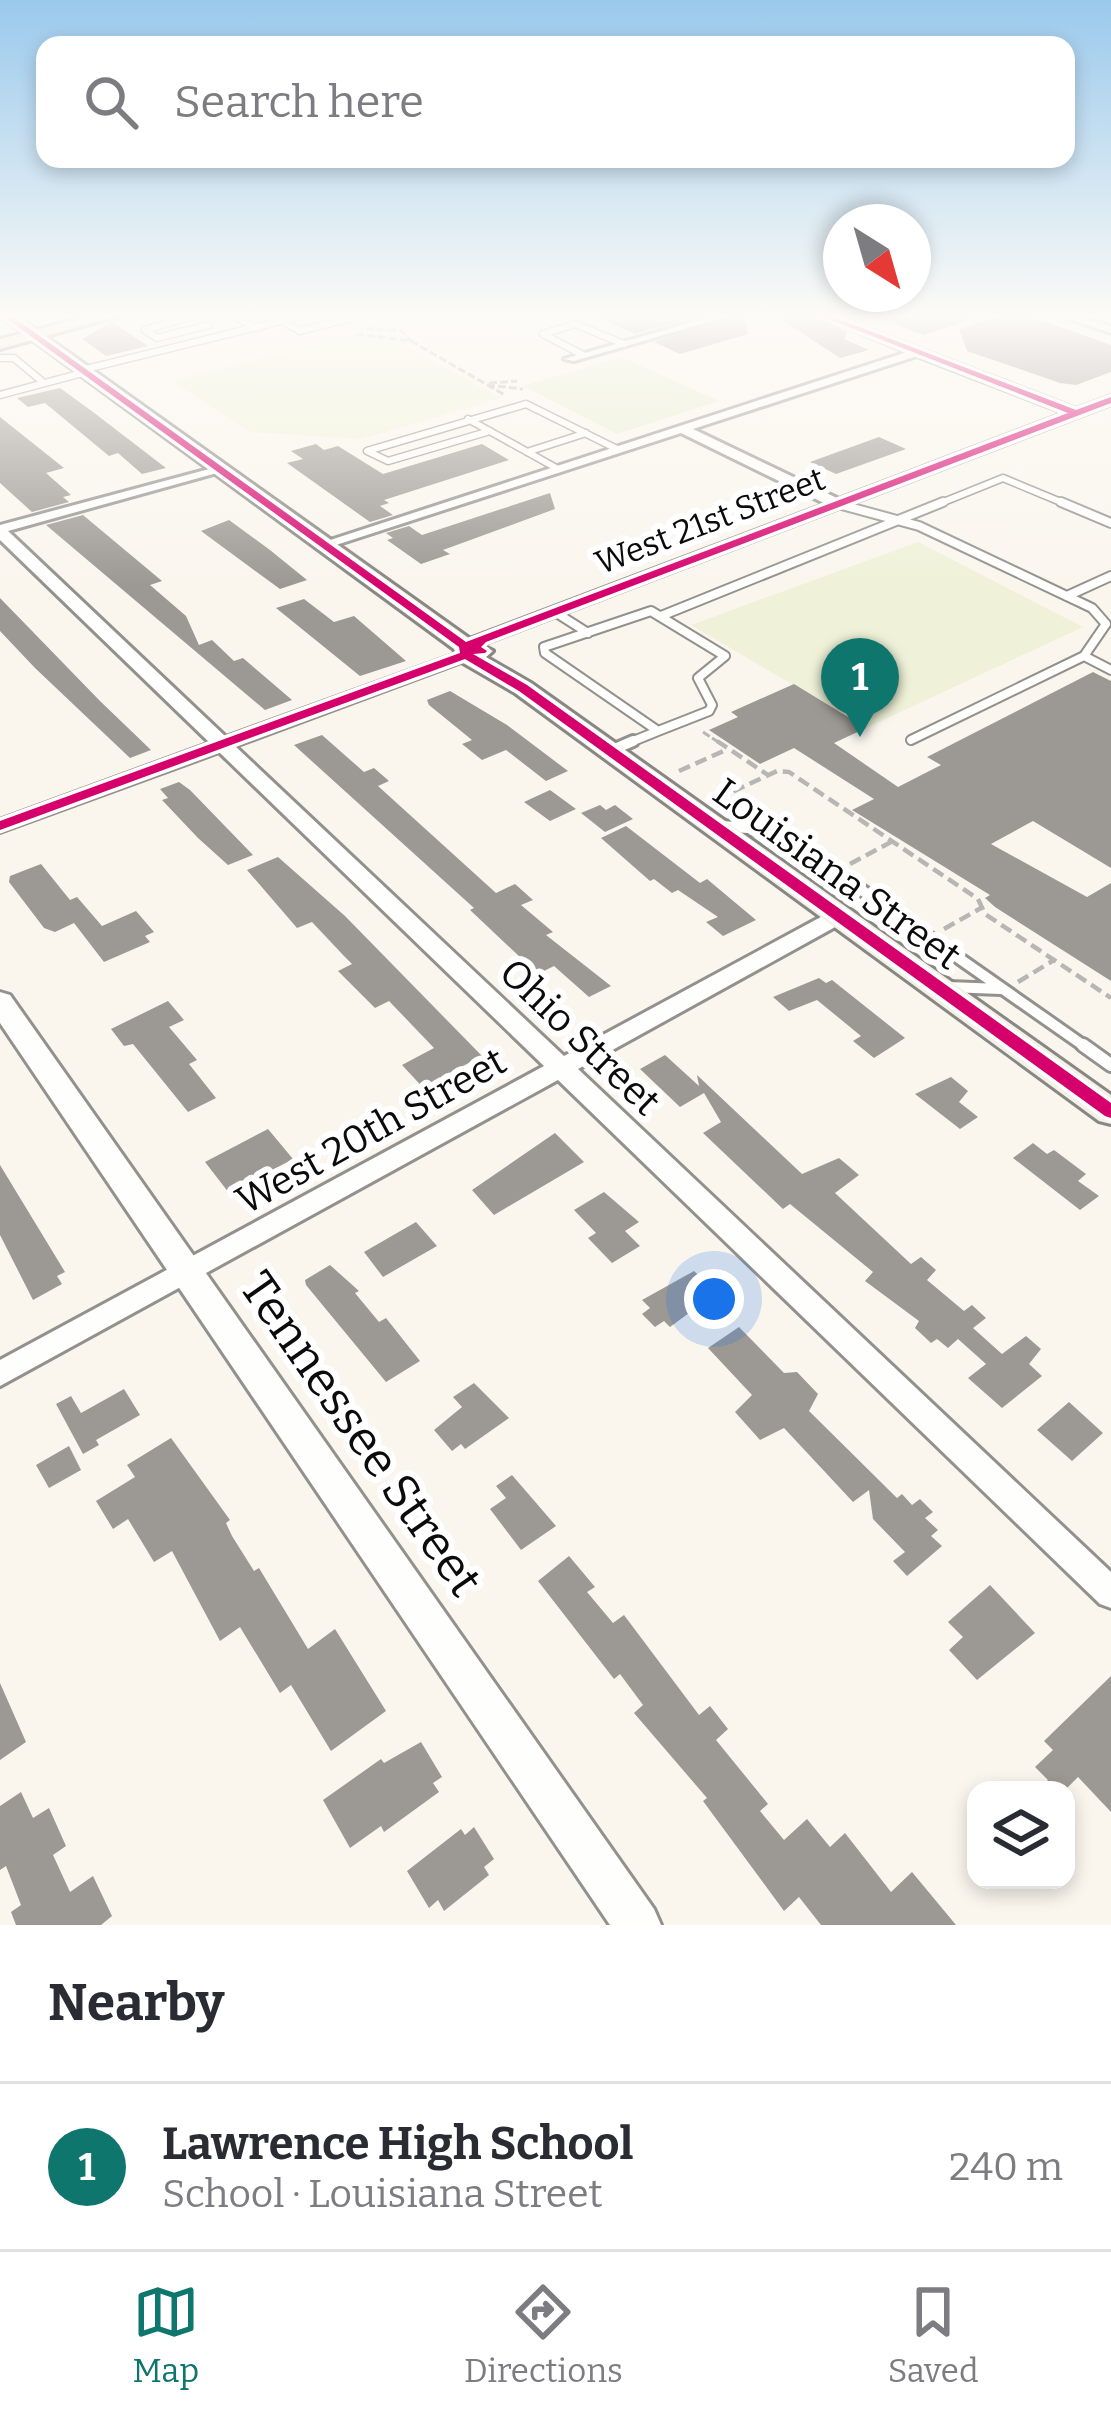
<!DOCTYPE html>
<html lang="en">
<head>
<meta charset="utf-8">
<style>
	:root { --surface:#fff; --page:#f2f2f3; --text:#2b2b33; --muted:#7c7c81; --line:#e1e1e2; --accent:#0f766e }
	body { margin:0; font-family:Bitter,serif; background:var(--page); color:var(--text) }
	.controls { position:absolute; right:36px; bottom:36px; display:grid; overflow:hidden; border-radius:24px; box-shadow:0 6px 18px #0003 }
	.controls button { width:108px; height:108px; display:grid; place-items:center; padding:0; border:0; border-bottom:3px solid var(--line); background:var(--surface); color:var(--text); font:60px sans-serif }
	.compass { position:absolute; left:823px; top:204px; width:108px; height:108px; border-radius:50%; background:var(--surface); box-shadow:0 6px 18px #0003; rotate:143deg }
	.you { position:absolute; left:714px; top:1299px; width:42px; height:42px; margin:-30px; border:9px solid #fff; border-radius:50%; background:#1a73e8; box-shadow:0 0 0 18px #1a73e833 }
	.badge { display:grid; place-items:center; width:78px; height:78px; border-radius:50%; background:var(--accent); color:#fff; font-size:39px; font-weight:700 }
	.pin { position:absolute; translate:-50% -99px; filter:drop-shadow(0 3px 6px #0008) }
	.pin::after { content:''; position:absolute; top:63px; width:42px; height:36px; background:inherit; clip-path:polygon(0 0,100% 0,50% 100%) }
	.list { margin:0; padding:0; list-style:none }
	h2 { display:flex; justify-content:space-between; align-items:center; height:156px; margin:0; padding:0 48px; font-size:51px }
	h2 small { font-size:39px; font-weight:400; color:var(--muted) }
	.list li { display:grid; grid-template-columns:78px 1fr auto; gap:36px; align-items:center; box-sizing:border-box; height:168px; padding:0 48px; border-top:3px solid var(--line) }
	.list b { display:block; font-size:45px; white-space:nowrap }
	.list p { margin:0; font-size:39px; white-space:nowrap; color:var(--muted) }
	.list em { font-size:39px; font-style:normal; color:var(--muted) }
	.icon { flex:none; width:66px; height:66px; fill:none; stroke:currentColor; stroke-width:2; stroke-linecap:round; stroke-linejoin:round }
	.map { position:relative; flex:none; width:1111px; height:1925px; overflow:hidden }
	.search { position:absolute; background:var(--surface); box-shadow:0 6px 18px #0003; left:36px; right:36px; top:36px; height:132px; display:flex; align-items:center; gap:30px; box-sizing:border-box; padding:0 42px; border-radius:24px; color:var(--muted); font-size:45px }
	.sheet { height:324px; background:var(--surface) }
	nav { display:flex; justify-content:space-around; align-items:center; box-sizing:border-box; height:168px; border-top:3px solid var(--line); background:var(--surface); font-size:33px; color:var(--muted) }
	nav a { display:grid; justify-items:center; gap:6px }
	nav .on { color:var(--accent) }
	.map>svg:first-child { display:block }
</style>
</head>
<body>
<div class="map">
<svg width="1111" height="1925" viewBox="0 0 1111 1925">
	<rect width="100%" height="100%" fill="#faf6ee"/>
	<path fill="#e6eece" d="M 622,357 L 719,401 L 617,434 L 523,386 Z"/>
	<path fill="#eff2d8" d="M 356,334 L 384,336 L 502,398 L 361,439 L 250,432 L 172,381 Z
		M 918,542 L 1083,627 L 866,728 L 691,625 Z"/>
	<path fill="#9c9894" d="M 594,316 L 698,316 L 635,334 Z
		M 733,316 L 745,316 L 748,334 L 680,354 L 654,342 Z
		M 776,316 L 816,316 L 847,332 L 844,339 L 869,350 L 840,358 Z
		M 969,316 L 969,320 L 923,335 L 878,317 Z
		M 1001,316 L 1030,316 L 1111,345 L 1111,372 L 1076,385 L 1060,383 L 967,351 L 959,329 Z
		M 112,322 L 148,346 L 106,356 L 82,339 Z
		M 60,388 L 93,412 L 166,468 L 142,474 L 118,453 L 109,456 L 45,403 L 28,407 L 17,398 Z
		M 0,417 L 64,468 L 46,473 L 71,495 L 63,497 L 69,502 L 32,512 L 0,483 Z
		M 879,437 L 906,449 L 836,474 L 810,462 Z
		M 316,444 L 324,450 L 338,446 L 383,474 L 482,444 L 509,460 L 384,500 L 389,503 L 380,506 L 393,515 L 370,522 L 287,463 L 303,459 L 291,451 Z
		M 550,493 L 555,509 L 443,550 L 450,554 L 421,564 L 387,540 L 393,538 L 386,533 L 409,526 L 422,535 Z
		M 83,515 L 162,581 L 150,585 L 186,616 L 199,645 L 212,640 L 234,661 L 243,658 L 292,700 L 265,710 L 46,525 Z
		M 229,520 L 270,550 L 307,580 L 280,589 L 201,531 Z
		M 0,598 L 100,701 L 151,750 L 130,758 L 35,668 L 0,631 Z
		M 304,599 L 334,622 L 354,616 L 406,661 L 360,676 L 276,608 Z
		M 1093,672 L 1111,681 L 1111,868 L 1033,821 L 991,844 L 1087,897 L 1111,883 L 1111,981 L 995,907 L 985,898 L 990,895 L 852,810 L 874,799 L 794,748 L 760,764 L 709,730 L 738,717 L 731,712 L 794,684 L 866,728 L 834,743 L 898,787 L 941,765 L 927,757 Z
		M 450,691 L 507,725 L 568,771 L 546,781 L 506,750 L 482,760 L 462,744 L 472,740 L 429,705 L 427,700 Z
		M 322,735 L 364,772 L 374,768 L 389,781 L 378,786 L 496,893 L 515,884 L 533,900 L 521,905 L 553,932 L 546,935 L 611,986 L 589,997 L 554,966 L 538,974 L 470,910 L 474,908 L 294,745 Z
		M 179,782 L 190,790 L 253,855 L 228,865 L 198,838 L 162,800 L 168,798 L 160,789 Z
		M 550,790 L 576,809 L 550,821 L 524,802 Z
		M 600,805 L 606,810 L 615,805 L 633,819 L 605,832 L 581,813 Z
		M 626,826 L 700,883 L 707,879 L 756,920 L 723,936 L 706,922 L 718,917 L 678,890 L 672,893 L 654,879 L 650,881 L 601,838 Z
		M 278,857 L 345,916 L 482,1056 L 442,1077 L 447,1082 L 428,1093 L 402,1065 L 434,1048 L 389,1001 L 375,1008 L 338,971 L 352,964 L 344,956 L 312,922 L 297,928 L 247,870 Z
		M 41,864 L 70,900 L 77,897 L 102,926 L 136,911 L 154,932 L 145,936 L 150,942 L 104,962 L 74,923 L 55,932 L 44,928 L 9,882 L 10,876 Z
		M 819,978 L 826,983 L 832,980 L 905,1038 L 874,1058 L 853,1041 L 861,1036 L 817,1000 L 789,1011 L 773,997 Z
		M 168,1001 L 184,1020 L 169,1027 L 197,1060 L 189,1064 L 216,1098 L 188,1112 L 133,1044 L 124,1046 L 111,1029 Z
		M 665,1055 L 699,1086 L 697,1075 L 802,1174 L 839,1158 L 859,1175 L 835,1193 L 911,1264 L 921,1257 L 936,1270 L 927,1280 L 964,1311 L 972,1305 L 986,1318 L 973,1328 L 1002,1354 L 1026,1336 L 1041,1349 L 1029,1364 L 1042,1376 L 1002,1408 L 968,1378 L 986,1364 L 958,1339 L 948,1348 L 937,1339 L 931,1343 L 915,1328 L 919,1321 L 865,1281 L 873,1272 L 790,1204 L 783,1209 L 703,1133 L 721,1122 L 704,1093 L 680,1107 L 640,1069 Z
		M 951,1077 L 968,1091 L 959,1102 L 978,1117 L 960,1129 L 915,1094 Z
		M 268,1129 L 293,1159 L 229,1193 L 205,1162 Z
		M 555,1133 L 584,1162 L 494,1215 L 472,1190 Z
		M 1033,1143 L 1047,1154 L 1054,1150 L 1086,1174 L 1078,1181 L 1099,1196 L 1080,1210 L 1013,1158 Z
		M 0,1165 L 65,1272 L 57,1276 L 62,1284 L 33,1300 L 0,1235 Z
		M 604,1192 L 639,1222 L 625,1231 L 640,1246 L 612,1263 L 588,1238 L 596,1233 L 574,1210 Z
		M 416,1222 L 437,1246 L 383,1277 L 364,1252 Z
		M 330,1265 L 359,1291 L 355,1293 L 379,1322 L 386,1318 L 420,1361 L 386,1382 L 306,1285 L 305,1280 Z
		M 694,1271 L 710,1286 L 702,1293 L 708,1299 L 670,1327 L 664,1321 L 655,1327 L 642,1314 L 650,1308 L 642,1300 Z
		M 739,1327 L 784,1373 L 797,1372 L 818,1394 L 809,1411 L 897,1498 L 902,1494 L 912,1505 L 920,1499 L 933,1512 L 925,1518 L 938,1530 L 931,1536 L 942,1546 L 907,1576 L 893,1561 L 905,1552 L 873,1519 L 869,1490 L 853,1502 L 784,1428 L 760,1440 L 735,1412 L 752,1395 L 708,1348 Z
		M 474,1383 L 509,1418 L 465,1449 L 461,1444 L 452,1451 L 434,1430 L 462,1407 L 453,1397 Z
		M 124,1389 L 140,1415 L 96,1440 L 99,1445 L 83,1454 L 56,1404 L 71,1396 L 81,1413 Z
		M 1069,1402 L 1103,1433 L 1072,1461 L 1037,1430 Z
		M 171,1438 L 230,1520 L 226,1523 L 232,1536 L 254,1571 L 259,1568 L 308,1649 L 335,1629 L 386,1711 L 331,1751 L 291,1685 L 280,1693 L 240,1627 L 220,1641 L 172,1551 L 154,1562 L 128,1519 L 113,1529 L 96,1501 L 135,1477 L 127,1465 Z
		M 69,1446 L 81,1470 L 49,1488 L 36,1465 Z
		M 512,1475 L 556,1526 L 521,1550 L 490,1509 L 506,1498 L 496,1486 Z
		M 569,1556 L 595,1587 L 587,1592 L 613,1623 L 624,1615 L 699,1715 L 710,1706 L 728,1729 L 716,1740 L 768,1804 L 760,1811 L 784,1840 L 807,1819 L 830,1847 L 845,1833 L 891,1892 L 912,1872 L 956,1925 L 821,1925 L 799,1897 L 784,1911 L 703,1801 L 707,1798 L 634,1713 L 643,1705 L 620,1674 L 614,1679 L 538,1581 Z
		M 990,1585 L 1035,1633 L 977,1680 L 949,1650 L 963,1637 L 948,1622 Z
		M 1111,1676 L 1111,1812 L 1078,1777 L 1065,1790 L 1037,1790 L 1048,1780 L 1035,1767 L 1053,1750 L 1044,1741 Z
		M 0,1683 L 26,1742 L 0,1760 Z
		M 421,1742 L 442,1777 L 433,1783 L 439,1792 L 384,1832 L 381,1826 L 350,1848 L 323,1800 L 381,1759 L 384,1763 Z
		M 21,1792 L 33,1818 L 49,1808 L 66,1846 L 53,1855 L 70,1892 L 93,1876 L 112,1916 L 101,1925 L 16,1925 L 11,1912 L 21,1905 L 6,1866 L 0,1870 L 0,1806 Z
		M 474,1827 L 494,1859 L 484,1867 L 489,1875 L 444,1911 L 438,1900 L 429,1908 L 407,1871 L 461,1829 L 465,1835 Z"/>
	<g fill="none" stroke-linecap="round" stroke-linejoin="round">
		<defs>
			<path id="service-far3" d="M 193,316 L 145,330 L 157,338 L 209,325
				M 235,316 L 256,328
				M 282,321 L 300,331 L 359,316
				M 583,355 L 543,334 L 575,324 L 624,344
				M 0,358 L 14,358 L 44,383
				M 82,370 L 301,316
				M 0,395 L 86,372
				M 468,419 L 558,469
				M 490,431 L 388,461 L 367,451 L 526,404 L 617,449
				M 527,452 L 586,433
				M 936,505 L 1003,478 L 1068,505"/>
			<path id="service-far2" d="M 1061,502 L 1111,523
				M 838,504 L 919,526 L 1092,608 L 1106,624 L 1084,656 L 911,740
				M 1067,596 L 1111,576
				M 651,611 L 725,656 L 698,678 L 712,705 L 709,711 L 658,731 L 545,653 L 544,647 Z
				M 555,612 L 588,633
				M 661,616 L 943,502
				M 1084,656 L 1111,670
				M 626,744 L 658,731"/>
			<path id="service-far1" d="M 610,751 L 633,741
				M 721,826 L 776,830 L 1087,1048
				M 948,987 L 1001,989"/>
			<path id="service" d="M 1083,1045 L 1111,1065"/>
			<path id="minor" d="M 713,316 L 729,316 L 574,361 L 564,359 Z
				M 820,316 L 834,316 L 1076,409 L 1111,396 L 1111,404 L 467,650 L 474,655 L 472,658 L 235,746 L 564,1056 L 832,911 L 846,911 L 849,916 L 846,921 L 578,1069 L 1111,1572 L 1111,1608 L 1100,1604 L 558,1080 L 0,1386 L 0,1360 L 544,1066 L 219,752 L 0,832 L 0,820 L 210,743 L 0,540 L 0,525 L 224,465 L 224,471 L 8,531 L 226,737 L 464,651 L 457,646 L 459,643 L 826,504 L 681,433 L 330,547 L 318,544 L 907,352 ZM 917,356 L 1065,413 L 839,499 L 693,429 Z
				M 1060,316 L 1075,316 L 1111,326 L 1111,333 Z"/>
			<path id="tertiary" d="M 0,992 L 10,995 L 654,1909 L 661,1925 L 610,1925 L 0,1023 Z"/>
			<path id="secondary" d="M 0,316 L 17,316 L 473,641 L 493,651 L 486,657 L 531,683 L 1111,1095 L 1111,1124 L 1099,1121 L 515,693 L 458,660 L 454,649 Z"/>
			<path id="primary" d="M 90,316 L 118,316 L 0,349 L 0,339 Z"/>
		</defs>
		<use href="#service-far3" stroke="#93918d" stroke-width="9"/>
		<use href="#service-far2" stroke="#93918d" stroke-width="12"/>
		<use href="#service-far1" stroke="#93918d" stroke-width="16"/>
		<use href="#service" stroke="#93918d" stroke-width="18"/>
		<use href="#minor" stroke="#93918d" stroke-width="6"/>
		<use href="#tertiary" stroke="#93918d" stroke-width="6"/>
		<use href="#secondary" stroke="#898784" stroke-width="6"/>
		<use href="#primary" stroke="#807e7a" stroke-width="6"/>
		<path stroke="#b7b6b5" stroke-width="3" stroke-dasharray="8 3" stroke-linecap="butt" d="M 366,328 L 402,331 L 411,341
			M 356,334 L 411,341 L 505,395
			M 489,383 L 517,381
			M 487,385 L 523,389
			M 703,732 L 721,744"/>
		<path stroke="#b7b6b5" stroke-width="4.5" stroke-dasharray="12 6" stroke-linecap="butt" d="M 717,741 L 768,775
			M 679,771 L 728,749
			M 717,799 L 777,771 L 789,772 L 978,899 L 985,914 L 1111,998
			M 850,864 L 893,841
			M 944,929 L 981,908
			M 1018,982 L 1054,960"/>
		<use href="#service-far3" stroke="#fefefc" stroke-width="6"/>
		<use href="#service-far2" stroke="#fefefc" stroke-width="8"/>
		<use href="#service-far1" stroke="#fefefc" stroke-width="10"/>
		<use href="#service" stroke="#fefefc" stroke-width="12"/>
		<use href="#minor" fill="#fefefc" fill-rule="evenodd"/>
		<use href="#tertiary" fill="#fefefc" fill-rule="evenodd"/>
		<use href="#secondary" fill="#f4f1e8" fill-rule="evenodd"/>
		<use href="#primary" fill="#ece3d7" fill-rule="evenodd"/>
		<defs>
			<path id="cycleway" d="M 3,316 L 12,316 L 466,642 L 1068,413 L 821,316 L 831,316 L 1076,410 L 1111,397 L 1111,403 L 486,642 L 481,647 L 487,651 L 485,653 L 473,654 L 527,685 L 1111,1103 L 1111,1118 L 1105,1116 L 519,691 L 465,659 L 0,830 L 0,821 L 460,653 L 459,647 Z"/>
		</defs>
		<use href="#cycleway" stroke="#fff" stroke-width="7"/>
		<use href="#cycleway" fill="#d6006c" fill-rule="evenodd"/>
	</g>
	<linearGradient id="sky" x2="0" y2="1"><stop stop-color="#9ac9ec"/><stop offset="0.54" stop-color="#fdfbf7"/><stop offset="1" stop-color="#fdfbf7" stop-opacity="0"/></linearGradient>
	<rect width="1111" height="585" fill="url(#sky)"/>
	<g text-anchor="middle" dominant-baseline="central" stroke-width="12" stroke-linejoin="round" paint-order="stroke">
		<g font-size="33" fill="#0b0b0b" stroke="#fff">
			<text transform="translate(710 521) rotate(-21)">West 21st Street</text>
		</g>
		<g font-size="39" fill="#0b0b0b" stroke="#fff">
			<text transform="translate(837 874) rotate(36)">Louisiana Street</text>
			<text transform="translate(580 1037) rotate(44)">Ohio Street</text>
			<text transform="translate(371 1131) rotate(-29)">West 20th Street</text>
		</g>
		<g font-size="48" fill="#0b0b0b" stroke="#fff">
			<text transform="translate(361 1434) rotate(55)">Tennessee Street</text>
		</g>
	</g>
</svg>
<div class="controls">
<button><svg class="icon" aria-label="layers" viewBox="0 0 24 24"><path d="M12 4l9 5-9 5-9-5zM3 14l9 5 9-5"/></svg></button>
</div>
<svg class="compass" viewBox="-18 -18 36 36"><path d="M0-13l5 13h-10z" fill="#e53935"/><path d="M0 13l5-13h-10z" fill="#7c7c81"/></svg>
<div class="you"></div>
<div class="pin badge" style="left:860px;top:737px">1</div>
<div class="search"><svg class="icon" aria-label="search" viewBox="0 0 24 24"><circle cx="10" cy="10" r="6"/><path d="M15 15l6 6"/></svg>Search here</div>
</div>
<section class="sheet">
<h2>Nearby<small></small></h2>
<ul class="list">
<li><span class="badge">1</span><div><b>Lawrence High School</b><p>School · Louisiana Street</p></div><em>240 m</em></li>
</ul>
</section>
<nav>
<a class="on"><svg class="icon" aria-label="map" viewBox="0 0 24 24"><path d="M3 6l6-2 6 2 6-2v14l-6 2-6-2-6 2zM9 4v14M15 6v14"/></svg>Map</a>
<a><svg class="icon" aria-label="directions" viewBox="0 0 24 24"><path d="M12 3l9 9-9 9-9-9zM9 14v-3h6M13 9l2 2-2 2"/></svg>Directions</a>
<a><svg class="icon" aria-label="saved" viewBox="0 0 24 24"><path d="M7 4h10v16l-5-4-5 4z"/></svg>Saved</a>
</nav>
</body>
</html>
